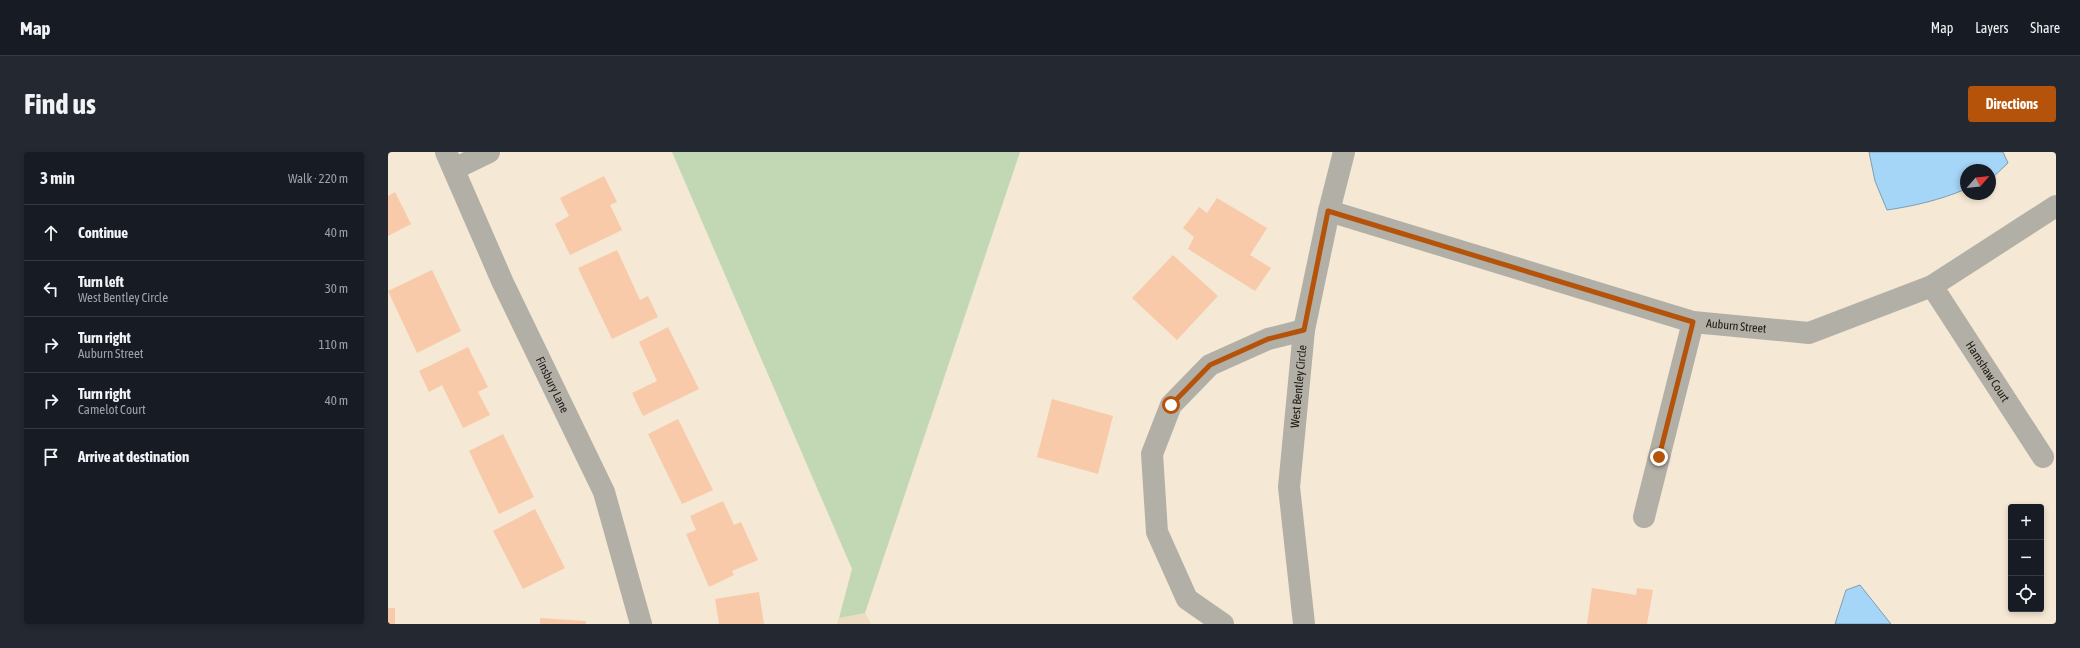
<!DOCTYPE html>
<html lang="en">
<head>
<meta charset="utf-8">
<style>
	:root { --surface:#171b24; --page:#242831; --text:#f1f3f6; --muted:#9ea1a6; --line:#363941; --accent:#b45309 }
	body { margin:0; font-family:"Asap Condensed",sans-serif; background:var(--page); color:var(--text) }
	.controls { position:absolute; right:12px; bottom:12px; display:grid; overflow:hidden; border-radius:4px; box-shadow:0 2px 6px #0003 }
	.controls button { width:36px; height:36px; display:grid; place-items:center; padding:0; border:0; border-bottom:1px solid var(--line); background:var(--surface); color:var(--text); font:20px sans-serif }
	.compass { position:absolute; left:1572px; top:12px; width:36px; height:36px; border-radius:50%; background:var(--surface); box-shadow:0 2px 6px #0003; rotate:62deg }
	.stop { position:absolute; width:12px; height:12px; margin:-9px; border:3px solid #b45309; border-radius:50%; background:#fff }
	.stop.end { background:#b45309; border-color:#fff; box-shadow:0 1px 4px #0008 }
	.list { margin:0; padding:0; list-style:none }
	h2 { display:flex; justify-content:space-between; align-items:center; height:52px; margin:0; padding:0 16px; font-size:17px }
	h2 small { font-size:13px; font-weight:400; color:var(--muted) }
	.list li { display:grid; grid-template-columns:26px 1fr auto; gap:12px; align-items:center; box-sizing:border-box; height:56px; padding:0 16px; border-top:1px solid var(--line) }
	.list b { display:block; font-size:15px; white-space:nowrap }
	.list p { margin:0; font-size:13px; white-space:nowrap; color:var(--muted) }
	.list em { font-size:13px; font-style:normal; color:var(--muted) }
	.icon { flex:none; width:22px; height:22px; fill:none; stroke:currentColor; stroke-width:2; stroke-linecap:round; stroke-linejoin:round }
	.map { position:relative; flex:none; width:1668px; height:472px; overflow:hidden; border-radius:4px }
	header { display:flex; align-items:center; gap:24px; box-sizing:border-box; height:56px; padding:0 20px; background:var(--surface); border-bottom:1px solid var(--line) }
	header strong { font-size:19px }
	nav { display:flex; gap:22px; margin-inline-start:auto; font-size:14px }
	.intro { display:flex; align-items:center; justify-content:space-between; box-sizing:border-box; height:96px; padding:0 24px }
	h1 { margin:0; font-size:28px }
	.button { padding:10px 18px; border-radius:4px; background:var(--accent); color:#fff; font-size:14px; font-weight:700 }
	main { display:flex; gap:24px; padding:0 24px }
	aside { flex:1; background:var(--surface); border-radius:4px; box-shadow:0 2px 6px #0003 }
	.map>svg:first-child { display:block }
</style>
</head>
<body>
<header>
<strong>Map</strong>
<nav><a>Map</a><a>Layers</a><a>Share</a></nav>
</header>
<div class="intro"><h1>Find us</h1><a class="button">Directions</a></div>
<main>
<aside>
<h2>3 min<small>Walk · 220 m</small></h2>
<ul class="list">
<li><svg class="icon" aria-label="ahead" viewBox="0 0 24 24"><path d="M12 20V5M6 11l6-6 6 6"/></svg><div><b>Continue</b></div><em>40 m</em></li>
<li><svg class="icon" aria-label="left" viewBox="0 0 24 24"><path d="M17 20v-9H6M10 6l-5 5 5 5"/></svg><div><b>Turn left</b><p>West Bentley Circle</p></div><em>30 m</em></li>
<li><svg class="icon" aria-label="right" viewBox="0 0 24 24"><path d="M7 20v-9h11M14 6l5 5-5 5"/></svg><div><b>Turn right</b><p>Auburn Street</p></div><em>110 m</em></li>
<li><svg class="icon" aria-label="right" viewBox="0 0 24 24"><path d="M7 20v-9h11M14 6l5 5-5 5"/></svg><div><b>Turn right</b><p>Camelot Court</p></div><em>40 m</em></li>
<li><svg class="icon" aria-label="arrive" viewBox="0 0 24 24"><path d="M6 21V4h12l-3 4 3 4H6"/></svg><div><b>Arrive at destination</b></div></li>
</ul>
</aside>
<div class="map">
<svg width="1668" height="472" viewBox="0 0 1668 472">
	<rect width="100%" height="100%" fill="#f5e8d4"/>
	<path fill="#eddcc2" d="M 477,461 L 483,472 L 449,472 L 451,466 Z"/>
	<path fill="#c2d8b4" d="M 284,0 L 632,0 L 477,461 L 451,466 L 464,417 Z"/>
	<path fill="#a6d6f7" stroke="#7d9db2" d="M 1481,0 L 1615,0 L 1620,11 L 1602,28 L 1602,18 L 1578,18 L 1578,37 C 1552,48 1526,54 1499,58 L 1487,29 Z
		M 1472,433 L 1503,472 L 1447,472 L 1458,438 Z"/>
	<path fill="#f8caa9" d="M 216,24 L 229,50 L 222,53 L 234,78 L 182,103 L 167,72 L 181,64 L 172,46 Z
		M 7,40 L 23,72 L 0,84 L 0,44 Z
		M 829,46 L 879,76 L 862,103 L 883,116 L 867,139 L 800,97 L 806,85 L 795,76 L 811,55 L 819,61 Z
		M 229,98 L 252,148 L 260,144 L 270,165 L 224,187 L 190,116 Z
		M 785,103 L 830,144 L 789,188 L 744,146 Z
		M 44,118 L 73,179 L 29,201 L 0,139 Z
		M 280,175 L 311,237 L 255,264 L 244,241 L 269,229 L 251,190 Z
		M 80,195 L 100,235 L 90,240 L 102,263 L 75,276 L 54,233 L 41,240 L 31,219 Z
		M 664,247 L 725,264 L 710,322 L 649,305 Z
		M 290,267 L 325,338 L 294,352 L 260,282 Z
		M 115,282 L 146,345 L 111,362 L 81,299 Z
		M 335,349 L 346,373 L 353,370 L 370,408 L 344,419 L 346,423 L 321,435 L 298,382 L 308,378 L 302,364 Z
		M 147,357 L 177,416 L 135,437 L 105,379 Z
		M 1204,436 L 1248,443 L 1249,436 L 1265,438 L 1259,472 L 1199,472 Z
		M 371,440 L 376,472 L 331,472 L 327,447 Z
		M 0,456 L 7,456 L 7,472 L 0,472 Z
		M 152,466 L 198,469 L 198,472 L 152,472 Z"/>
	<g fill="none" stroke-linecap="round" stroke-linejoin="round">
		<g stroke="#b2afa6" stroke-width="22">
			<path id="s1" d="M 58,0 L 115,131 L 216,340 L 253,472"/>
			<path d="M 66,17 L 101,0"/>
			<path id="s2" d="M 941,59 L 1305,170 L 1421,181 L 1544,134 L 1668,54"/>
			<path id="s3" d="M 1544,134 L 1655,305"/>
			<path d="M 1256,365 L 1305,170"/>
			<path d="M 835,472 L 799,447 L 769,380 L 764,302 L 783,253 L 822,213 L 880,187 L 916,178"/>
			<path id="s4" d="M 916,472 L 901,335 L 916,178 L 941,59 L 956,0"/>
		</g>
	</g>
	<g fill="none" stroke-linecap="round" stroke-linejoin="round">
		<path stroke="#b45309" stroke-width="5" d="M 783,253 L 822,213 L 880,187 L 916,178 L 940,59 L 1305,170 L 1271,305"/>
	</g>
	<g text-anchor="middle" dominant-baseline="central" stroke-width="4" stroke-linejoin="round" paint-order="stroke">
		<g font-size="12" fill="#1d1811" stroke="#fdf6ea">
			<text stroke="none"><textPath href="#s2" startOffset="424">Auburn Street</textPath></text>
			<text stroke="none"><textPath href="#s3" startOffset="102">Hamshaw Court</textPath></text>
			<text stroke="none"><textPath href="#s1" startOffset="256">Finsbury Lane</textPath></text>
			<text stroke="none"><textPath href="#s4" startOffset="239">West Bentley Circle</textPath></text>
		</g>
	</g>
</svg>
<div class="controls">
<button>+</button>
<button>−</button>
<button><svg class="icon" aria-label="locate" viewBox="0 0 24 24"><circle cx="12" cy="12" r="6"/><path d="M12 2v4M12 18v4M2 12h4M18 12h4"/></svg></button>
</div>
<svg class="compass" viewBox="-18 -18 36 36"><path d="M0-13l5 13h-10z" fill="#e53935"/><path d="M0 13l5-13h-10z" fill="#9ea1a6"/></svg>
<div class="stop" style="left:783px;top:253px"></div>
<div class="stop end" style="left:1271px;top:305px"></div>
</div>
</main>
</body>
</html>
